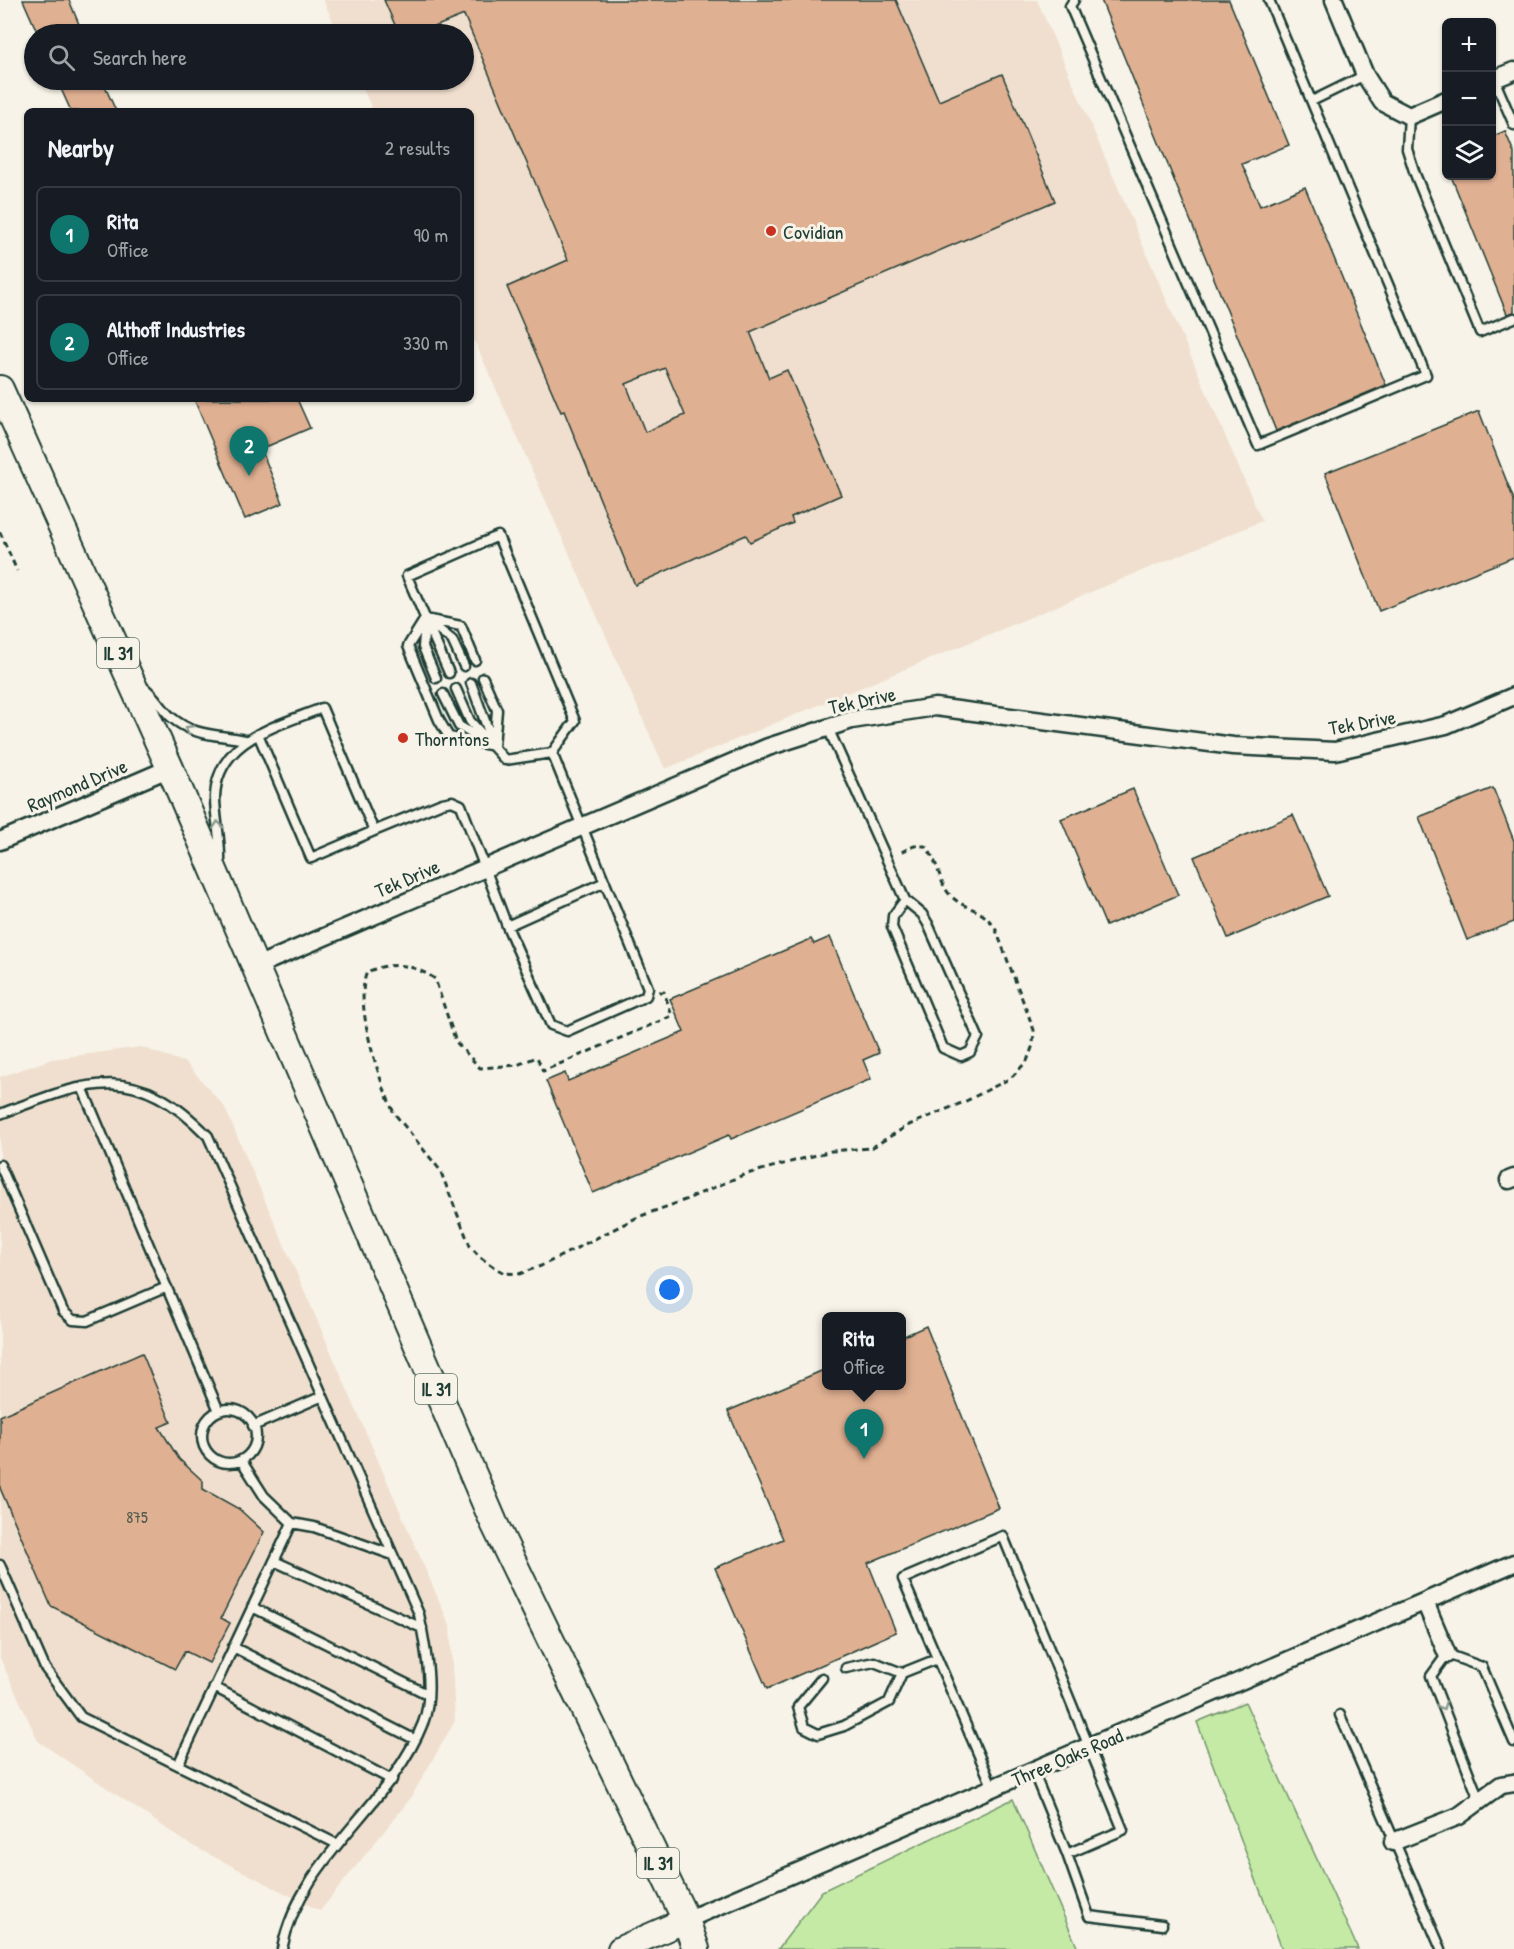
<!DOCTYPE html>
<html lang="en">
<head>
<meta charset="utf-8">
<style>
	:root { --surface:#171b24; --page:#242831; --text:#f1f3f6; --muted:#9ea1a6; --line:#363941; --accent:#0f766e }
	body { margin:0; font-family:"Patrick Hand",sans-serif; background:var(--page); color:var(--text) }
	.controls { position:absolute; right:18px; top:18px; display:grid; overflow:hidden; border-radius:9px; box-shadow:0 2px 4px #0004 }
	.controls button { width:54px; height:54px; display:grid; place-items:center; padding:0; border:0; border-bottom:2px solid var(--line); background:var(--surface); color:var(--text); font:30px sans-serif }
	.you { position:absolute; left:670px; top:1290px; width:21px; height:21px; margin:-15px; border:4px solid #fff; border-radius:50%; background:#1a73e8; box-shadow:0 0 0 9px #1a73e833 }
	.badge { display:grid; place-items:center; width:39px; height:39px; border-radius:50%; background:var(--accent); color:#fff; font-size:20px; font-weight:700 }
	.pin { position:absolute; translate:-50% -50px; filter:drop-shadow(0 2px 3px #0008) }
	.pin::after { content:''; position:absolute; top:32px; width:21px; height:18px; background:inherit; clip-path:polygon(0 0,100% 0,50% 100%) }
	.popup { position:absolute; left:822px; top:1312px; width:84px; height:78px; box-sizing:border-box; display:grid; place-content:center; border-radius:9px; background:var(--surface); filter:drop-shadow(0 2px 4px #0005); font-size:20px; white-space:nowrap; color:var(--muted) }
	.popup b { font-size:22px; color:var(--text) }
	.popup::after { content:''; position:absolute; left:50%; top:100%; margin-left:-12px; border:12px solid transparent; border-top-color:var(--surface) }
	.list { margin:0; padding:0; list-style:none }
	h2 { display:flex; justify-content:space-between; align-items:center; height:78px; margin:0; padding:0 24px; font-size:26px }
	h2 small { font-size:20px; font-weight:400; color:var(--muted) }
	.list li { display:grid; grid-template-columns:39px 1fr auto; gap:18px; align-items:center; box-sizing:border-box; height:96px; margin:0 12px 12px; padding:0 12px; border:2px solid var(--line); border-radius:9px }
	.list b { display:block; font-size:22px; white-space:nowrap }
	.list p { margin:0; font-size:20px; white-space:nowrap; color:var(--muted) }
	.list em { font-size:20px; font-style:normal; color:var(--muted) }
	.icon { flex:none; width:33px; height:33px; fill:none; stroke:currentColor; stroke-width:2; stroke-linecap:round; stroke-linejoin:round }
	.map { position:relative; flex:none; width:1514px; height:1949px; overflow:hidden }
	.search { position:absolute; background:var(--surface); box-shadow:0 2px 4px #0004; left:24px; top:24px; width:450px; height:66px; display:flex; align-items:center; gap:15px; box-sizing:border-box; padding:0 21px; border-radius:33px; color:var(--muted); font-size:22px }
	.panel { position:absolute; background:var(--surface); box-shadow:0 2px 4px #0004; left:24px; top:108px; width:450px; height:294px; border-radius:9px }
	.map>svg:first-child { display:block }
</style>
</head>
<body>
<div class="map">
<svg width="1514" height="1949" viewBox="0 0 1514 1949">
	<rect width="100%" height="100%" fill="#f7f3e8"/>
	<filter id="ink" filterUnits="userSpaceOnUse"><feTurbulence type="fractalNoise" baseFrequency=".0167" numOctaves="2"/><feDisplacementMap in="SourceGraphic" scale="12" xChannelSelector="R" yChannelSelector="G"/><feConvolveMatrix kernelMatrix="1 2 1 2 8 2 1 2 1" color-interpolation-filters="sRGB"/></filter>
	<g filter="url(#ink)">
		<path fill="#f0dfce" d="M 323,0 L 1037,0 L 1262,521 L 665,769 L 471,333 L 471,111 L 373,111 L 359,80 L 464,80 L 464,34 L 339,34 Z
			M 141,1047 L 186,1063 L 224,1106 L 450,1626 L 455,1721 L 410,1799 L 320,1911 L 189,1844 L 38,1741 L 0,1658 L 0,1077 L 52,1059 Z"/>
		<path fill="#c4eaa5" stroke="#72946c" stroke-width="1.5" d="M 1245,1702 L 1358,1949 L 1282,1949 L 1197,1722 Z
			M 1013,1799 L 1078,1949 L 778,1949 L 822,1891 Z"/>
		<path fill="#e0b092" stroke="#1f3d34" stroke-width="1.5" fill-rule="evenodd" d="M 23,0 L 69,0 L 83,34 L 38,34 Z
			M 384,0 L 896,0 L 939,101 L 1002,74 L 1055,201 L 750,332 L 769,378 L 787,370 L 841,495 L 791,517 L 793,523 L 750,542 L 746,535 L 635,585 L 564,411 L 561,412 L 507,287 L 568,260 L 464,15 L 417,34 L 399,34 ZM 665,368 L 685,415 L 645,432 L 626,384 Z
			M 1101,0 L 1229,0 L 1289,145 L 1242,164 L 1260,206 L 1305,187 L 1386,385 L 1276,431 Z
			M 57,80 L 102,80 L 116,111 L 71,111 Z
			M 1505,131 L 1514,153 L 1514,312 L 1507,314 L 1451,176 L 1491,176 L 1491,137 Z
			M 194,399 L 297,399 L 310,428 L 261,449 L 283,503 L 245,519 Z
			M 1479,411 L 1514,500 L 1514,557 L 1379,611 L 1325,473 Z
			M 1493,788 L 1514,841 L 1514,922 L 1467,940 L 1419,817 Z
			M 1133,789 L 1178,895 L 1106,926 L 1061,819 Z
			M 1293,815 L 1328,896 L 1228,938 L 1194,857 Z
			M 830,937 L 879,1053 L 863,1060 L 871,1079 L 731,1139 L 729,1135 L 593,1193 L 546,1081 L 565,1073 L 568,1081 L 684,1032 L 670,999 L 811,939 L 814,944 Z
			M 926,1326 L 999,1508 L 868,1563 L 896,1632 L 767,1689 L 715,1568 L 783,1539 L 728,1411 L 826,1369 L 826,1386 L 902,1386 L 902,1337 Z
			M 142,1353 L 171,1422 L 159,1427 L 179,1459 L 203,1481 L 203,1489 L 239,1509 L 264,1532 L 221,1618 L 230,1623 L 209,1663 L 185,1651 L 175,1669 L 51,1606 L 0,1488 L 0,1416 Z"/>
		<g fill="none" stroke-linecap="round" stroke-linejoin="round">
			<defs>
				<path id="lane" d="M 1074,0 L 1070,6 L 1258,445 L 1426,375 L 1269,0
					M 1494,79 L 1514,125
					M 1312,101 L 1365,75
					M 1409,116 L 1407,149 L 1415,174 L 1480,332 L 1514,318
					M 425,619 L 408,646 L 439,720 L 449,737 L 494,746
					M 425,619 L 461,626 L 475,660
					M 428,621 L 452,640 L 464,666
					M 425,623 L 423,647 L 436,678
					M 483,678 L 497,710 L 494,746
					M 471,683 L 493,743
					M 142,686 C 155,695 160,707 171,717 C 194,737 217,734 245,740
					M 456,689 L 470,721 L 505,760 L 552,753
					M 443,694 L 459,726 L 486,742
					M 828,728 L 905,900 L 922,914 L 928,924 L 978,1037 L 970,1052 L 961,1056 L 943,1048 L 892,927 L 893,916 L 905,900
					M 374,831 L 442,803 L 452,801 L 461,805 L 507,926 L 551,1025 L 567,1031 L 646,996 L 648,988 L 552,753 L 575,721 L 498,536 L 407,576 L 449,673
					M 220,862 C 221,840 215,818 215,797 C 217,739 278,726 322,708 L 374,831 L 311,858 L 258,734
					M 507,926 L 605,882
					M 82,1087 L 219,1411
					M 0,1114 C 88,1081 134,1060 208,1136 L 419,1614 C 425,1645 435,1693 423,1723 C 390,1807 300,1857 282,1949
					M 0,1165 L 63,1311 L 73,1320 L 87,1321 L 167,1287
					M202 1436a27 27 0 1 1 54 0a27 27 0 1 1-54 0Z
					M 253,1426 L 323,1396
					M 292,1523 L 314,1527 L 393,1555
					M 274,1561 L 422,1628
					M 0,1565 L 45,1668 L 81,1717 L 337,1844
					M 252,1607 L 427,1694
					M 233,1647 L 414,1739
					M 846,1668 L 874,1662 L 902,1673
					M 822,1678 L 798,1707 L 804,1727 L 818,1734 L 844,1726 L 889,1702 L 902,1673 L 937,1659
					M 214,1687 L 392,1780
					M 1340,1715 L 1441,1949
					M 178,1765 L 292,1523 L 264,1496 L 241,1460
					M 993,1788 L 903,1579 L 1003,1536 L 1123,1830 L 1067,1854 L 1033,1771
					M 1480,1802 L 1431,1676 L 1447,1654 L 1482,1667 L 1514,1742
					M 1067,1854 L 1089,1916 L 1162,1925"/>
				<path id="street" d="M 1334,0 L 1365,75 L 1382,102 L 1409,116 L 1446,100
					M 1492,80 L 1514,71
					M 0,841 L 170,768
					M 254,967 L 768,747 L 852,720 L 935,707 L 1233,746 L 1335,751 L 1446,725 L 1514,696
					M 1509,1180 L 1514,1178
					M 1425,1602 L 1447,1654
					M 1393,1842 L 1459,1816 L 1501,1785 L 1514,1783
					M 686,1920 L 1514,1563"/>
				<path id="secondary" d="M 620,1949 L 686,1920"/>
				<path id="primary" d="M 0,389 L 170,768 L 494,1523 L 686,1920 L 696,1949"/>
			</defs>
			<use href="#lane" stroke="#1f3d34" stroke-width="13"/>
			<use href="#street" stroke="#1f3d34" stroke-width="21"/>
			<use href="#secondary" stroke="#1f3d34" stroke-width="28"/>
			<use href="#primary" stroke="#1f3d34" stroke-width="30"/>
			<path stroke="#1f3d34" stroke-width="3" stroke-dasharray="6 4.5" stroke-linecap="butt" d="M 0,532 L 17,571
				M 659,992 L 664,992 L 672,1016 L 543,1071 L 537,1057 L 517,1065 L 480,1068 L 456,1042 L 435,979 C 413,964 392,961 367,972 C 353,1003 380,1083 394,1113 L 440,1170 L 470,1246 L 480,1257 L 495,1268 L 505,1273 L 519,1274 L 541,1266 L 638,1217 L 685,1200 L 743,1175 L 831,1151 L 871,1148 L 909,1125 L 966,1101 L 1011,1078 L 1027,1061 L 1033,1045 L 1034,1030 L 996,930 C 981,905 967,912 951,896 C 938,883 939,860 925,846 L 914,846 L 899,853"/>
			<use href="#lane" stroke="#f7f3e8" stroke-width="8"/>
			<use href="#street" stroke="#f7f3e8" stroke-width="16"/>
			<use href="#secondary" stroke="#f7f3e8" stroke-width="24"/>
			<use href="#primary" stroke="#f7f3e8" stroke-width="26"/>
		</g>
		<defs><path id="oneway-chevron" d="M-2-3.5L2.5 0L-2 3.5" fill="none" stroke-width="1.6" stroke-linecap="round" stroke-linejoin="round" transform="scale(1.5)"/></defs>
		<g stroke="#8b988e">
			<use href="#oneway-chevron" transform="translate(189 729) rotate(-150)"/>
			<use href="#oneway-chevron" transform="translate(218 825) rotate(-95)"/>
			<use href="#oneway-chevron" transform="translate(1442 1706) rotate(70)"/>
		</g>
	</g>
	<g fill="#c8321e" stroke="#f7f3e8" stroke-width="2">
		<circle cx="771" cy="231" r="6"/>
		<circle cx="403" cy="738" r="6"/>
	</g>
	<g text-anchor="middle" dominant-baseline="central" stroke-width="6" stroke-linejoin="round" paint-order="stroke">
		<g font-size="16" fill="#4f5a4c">
			<text x="137" y="1517">875</text>
		</g>
		<g fill="#f7f3e8" stroke="#60746a" stroke-width="1.5">
			<rect x="97" y="638" width="42" height="30" rx="4.5"/>
			<rect x="415" y="1374" width="42" height="30" rx="4.5"/>
			<rect x="637" y="1848" width="42" height="30" rx="4.5"/>
		</g>
		<g font-size="18" font-weight="bold" fill="#1f3d34">
			<text x="118" y="653">IL 31</text>
			<text x="436" y="1389">IL 31</text>
			<text x="658" y="1863">IL 31</text>
		</g>
		<g font-size="20" fill="#1f3d34" stroke="#f7f3e8" text-anchor="start">
			<text x="783" y="231">Covidian</text>
			<text x="415" y="738">Thorntons</text>
		</g>
		<g font-size="20" fill="#1f3d34" stroke="#f7f3e8">
			<text transform="translate(862 700) rotate(-12)">Tek Drive</text>
			<text transform="translate(1362 722) rotate(-10)">Tek Drive</text>
			<text transform="translate(77 785) rotate(-23)">Raymond Drive</text>
			<text transform="translate(407 878) rotate(-23)">Tek Drive</text>
			<text transform="translate(1067 1757) rotate(-23)">Three Oaks Road</text>
		</g>
	</g>
</svg>
<div class="controls">
<button>+</button>
<button>−</button>
<button><svg class="icon" aria-label="layers" viewBox="0 0 24 24"><path d="M12 4l9 5-9 5-9-5zM3 14l9 5 9-5"/></svg></button>
</div>
<div class="you"></div>
<div class="pin badge" style="left:864px;top:1459px">1</div>
<div class="popup"><b>Rita</b>Office</div>
<div class="pin badge" style="left:249px;top:476px">2</div>
<div class="search"><svg class="icon" aria-label="search" viewBox="0 0 24 24"><circle cx="10" cy="10" r="6"/><path d="M15 15l6 6"/></svg>Search here</div>
<section class="panel">
<h2>Nearby<small>2 results</small></h2>
<ul class="list">
<li><span class="badge">1</span><div><b>Rita</b><p>Office</p></div><em>90 m</em></li>
<li><span class="badge">2</span><div><b>Althoff Industries</b><p>Office</p></div><em>330 m</em></li>
</ul>
</section>
</div>
</body>
</html>
